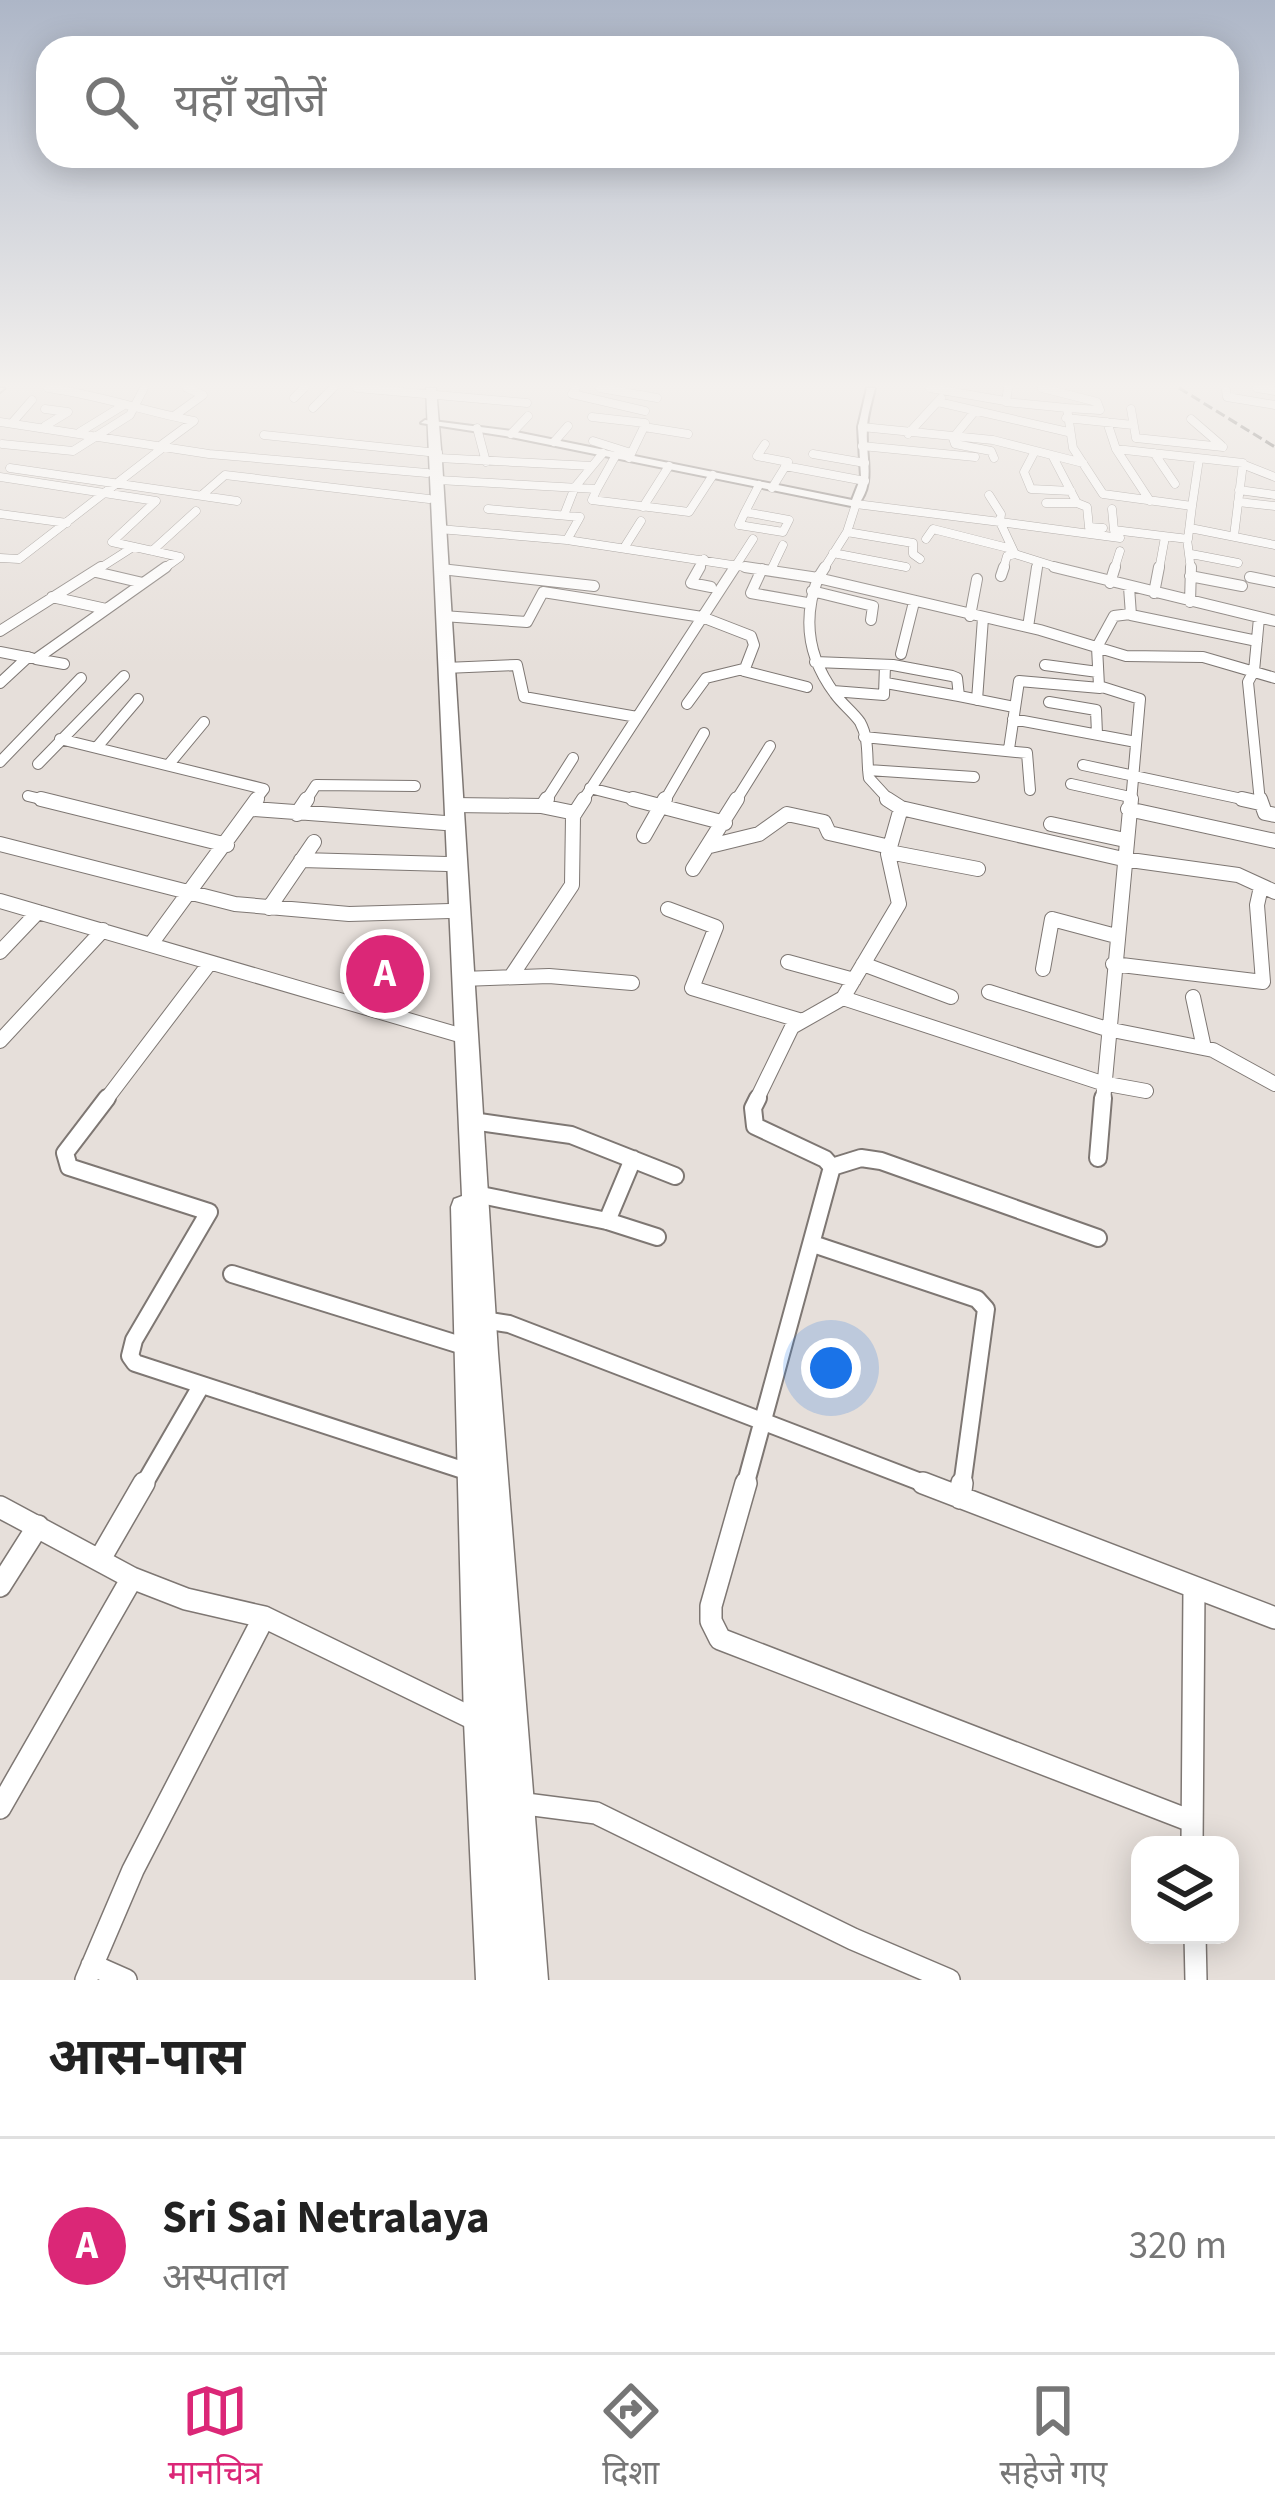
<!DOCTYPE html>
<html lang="hi">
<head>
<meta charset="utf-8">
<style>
	:root { --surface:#fff; --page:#f6f6f6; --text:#222; --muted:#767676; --line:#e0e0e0; --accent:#db2777 }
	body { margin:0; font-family:"Source Sans 3","Noto Sans Devanagari",sans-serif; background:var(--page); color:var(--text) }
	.controls { position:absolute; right:36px; bottom:36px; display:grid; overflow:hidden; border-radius:24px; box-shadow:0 6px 30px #0003 }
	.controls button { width:108px; height:108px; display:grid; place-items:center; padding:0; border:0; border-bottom:3px solid var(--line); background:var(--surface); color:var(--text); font:60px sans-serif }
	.you { position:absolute; left:831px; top:1368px; width:42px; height:42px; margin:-30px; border:9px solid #fff; border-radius:50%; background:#1a73e8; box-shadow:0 0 0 18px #1a73e833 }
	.badge { display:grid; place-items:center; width:78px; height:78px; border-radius:50%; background:var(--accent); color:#fff; font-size:39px; font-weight:700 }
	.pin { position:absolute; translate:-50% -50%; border:6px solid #fff; box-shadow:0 3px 12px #0006 }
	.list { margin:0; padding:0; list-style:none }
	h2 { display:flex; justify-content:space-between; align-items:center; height:156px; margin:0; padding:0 48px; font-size:51px }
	h2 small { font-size:39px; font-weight:400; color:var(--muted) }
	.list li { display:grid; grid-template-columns:78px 1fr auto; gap:36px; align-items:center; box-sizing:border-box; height:216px; padding:0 48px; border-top:3px solid var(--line) }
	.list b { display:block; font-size:45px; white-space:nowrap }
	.list p { margin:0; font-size:39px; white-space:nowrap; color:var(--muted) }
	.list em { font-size:39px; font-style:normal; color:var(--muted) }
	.icon { flex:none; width:66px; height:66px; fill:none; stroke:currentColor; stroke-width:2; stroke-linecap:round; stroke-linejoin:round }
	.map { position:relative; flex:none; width:1275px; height:1980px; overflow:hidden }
	.search { position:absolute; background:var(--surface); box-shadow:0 6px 30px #0003; left:36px; right:36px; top:36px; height:132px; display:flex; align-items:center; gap:30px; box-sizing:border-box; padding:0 42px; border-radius:36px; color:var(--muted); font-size:45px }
	.sheet { height:372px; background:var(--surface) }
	nav { display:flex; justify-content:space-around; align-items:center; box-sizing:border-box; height:168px; border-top:3px solid var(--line); background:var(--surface); font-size:33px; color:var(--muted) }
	nav a { display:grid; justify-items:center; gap:6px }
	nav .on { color:var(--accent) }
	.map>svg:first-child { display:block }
</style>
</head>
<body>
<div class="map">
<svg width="1275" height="1980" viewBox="0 0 1275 1980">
	<rect width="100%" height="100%" fill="#e6dfda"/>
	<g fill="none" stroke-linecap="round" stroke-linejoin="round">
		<defs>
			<path id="minor-far4" d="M 48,388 C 99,395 144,411 194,421 L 160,446
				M 357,388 L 527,403
				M 576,388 L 572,394 L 645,411
				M 600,388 L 657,398
				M 930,388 L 1005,401
				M 1008,388 L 1006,402 L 1067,408 L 1073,448 L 1103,494 L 1192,506 L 1188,539 L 1114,530 L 1112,509
				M 1042,388 L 1097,402 L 1100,410 L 1067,408
				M 1257,388 L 1275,391
				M 1226,390 L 1227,397 L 1275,405
				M 294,398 L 304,388
				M 938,402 L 1068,432
				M 313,408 L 333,388
				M 45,409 L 68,412 L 45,426
				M 1131,409 L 1136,438 L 1223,447
				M 975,411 L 953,438 L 955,444 L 991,451 L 994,458
				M 174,416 L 203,395 L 187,388
				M 592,417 L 645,423 L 644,427
				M 1066,418 L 1133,425
				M 1191,419 L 1221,445
				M 0,422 L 209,454 L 427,473
				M 1107,422 L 1116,449 L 1243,463 L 1234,536
				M 12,423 L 32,400
				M 862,427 L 993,440 L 1083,463
				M 477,428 L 486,462
				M 80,432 L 124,405
				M 511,434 L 528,416
				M 908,434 L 941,398
				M 264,435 L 438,453
				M 593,441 L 631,453
				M 554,442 L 568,426
				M 2,444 L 73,451 L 130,415 L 144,388
				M 765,444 L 757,456 L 788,462 L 772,488
				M 862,446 L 975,457
				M 1116,449 L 1150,501
				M 1034,453 L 1024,472 L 1031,489 L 1071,491
				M 1154,453 L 1175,484
				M 813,454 L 865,463
				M 1053,457 L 1077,503 L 1087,507 L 1089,527 L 1103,528
				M 438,458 L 592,466
				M 629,458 L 644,427 L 688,434
				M 1242,464 L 1275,477
				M 785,466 L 865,481
				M 10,468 L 237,501
				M 0,477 L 156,501 L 112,542 L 180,557 L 162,570
				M 438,480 L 597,489 L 592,500 L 689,512 L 713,475
				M 597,489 L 616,455
				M 1239,490 L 1275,495
				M 202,495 L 225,475 L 429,499
				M 989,495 L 1001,514 L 1000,522 L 1120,538
				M 1238,502 L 1275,506
				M 1046,503 L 1077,503
				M 1192,506 L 1199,459
				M 643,507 L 669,466
				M 488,509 L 580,517 L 567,540
				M 745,512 L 789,520 L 783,532 L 739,525 Z
				M 745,512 L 759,485
				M 0,514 L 67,523
				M 564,515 L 575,487 L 603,453
				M 1190,528 L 1275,545
				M 439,529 L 567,540 L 765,570
				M 847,532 L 913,543 L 913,554 L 920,559
				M 926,539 L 933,529 L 1012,549
				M 1187,539 L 1191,570
				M 624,548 L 641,521
				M 152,551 L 196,511
				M 833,553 L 906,567
				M 1191,554 L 1238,563
				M 0,558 L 19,559 L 165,446
				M 441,569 L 450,570
				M 97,570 L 133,547
				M 698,570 L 704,559
				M 733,570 L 753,539
				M 771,570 L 783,545
				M 823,570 L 847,532 L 856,504 L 1000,522 L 1015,554 L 1066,570
				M 1003,570 L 1007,556 L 1015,554
				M 1037,570 L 1038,563
				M 1114,570 L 1120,551
				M 1159,570 L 1165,537"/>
			<path id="minor-far3" d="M 700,567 L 691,583 L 711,587
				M 745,567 L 818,578 C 802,620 808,658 835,694 C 842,704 853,712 860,722 C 870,740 866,759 869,778 L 891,802
				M 825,567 L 818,578 L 1040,630 L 1126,656 L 1203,657 L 1275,678
				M 1054,567 L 1275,621
				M 441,569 L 594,586
				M 762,569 L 751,593 L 807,603
				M 96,572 L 143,583
				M 1001,576 L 1004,567
				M 1190,576 L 1242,586
				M 1250,577 L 1275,582
				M 1110,583 L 1115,567
				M 1129,587 L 1131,615 L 1257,641
				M 812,591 L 873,606 L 871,620
				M 1154,593 L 1159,567
				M 52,597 L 106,609
				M 1190,602 L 1191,567
				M 1130,614 L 1114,616 L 1097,647 L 1099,686 L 1140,699 L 1131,802
				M 443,616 L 527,622 L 543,592 L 702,617 L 751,636 L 754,645 L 744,671 L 807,687
				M 970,616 L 977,579
				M 1259,618 L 1254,671 L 1248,682 L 1260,802
				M 1028,627 L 1037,567
				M 0,631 L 101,567
				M 0,652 L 31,658
				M 901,654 L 914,602
				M 815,662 L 893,665 L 952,676 L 957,678 L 959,696 L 1014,707
				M 64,664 L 36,659 L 166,567
				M 1045,665 L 1098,672
				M 445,668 L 517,665 L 524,697 L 637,717
				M 0,683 L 28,657
				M 886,683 L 959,696
				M 833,691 L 884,695 L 885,665
				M 977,700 L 983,618
				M 1049,702 L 1096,710 L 1097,734
				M 687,704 L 706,678 L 743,669
				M 1013,719 L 1136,742
				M 864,737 L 1027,753 L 1030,790
				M 60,739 L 264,789 L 254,802
				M 97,747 L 138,699
				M 1009,749 L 1019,681 L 1100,688
				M 0,762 L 81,678
				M 170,763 L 204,722
				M 38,764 L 124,676
				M 1083,765 L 1256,802
				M 868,770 L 974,777
				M 1071,784 L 1130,797
				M 590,788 L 645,802
				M 28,796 L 53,802
				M 305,802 L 316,785 L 415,786
				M 545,802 L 573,758
				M 582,802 L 735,567
				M 664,802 L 704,733
				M 735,802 L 770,746"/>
			<path id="minor-far2" d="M 41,799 L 227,845
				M 633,799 L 725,823
				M 887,799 L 901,808 L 1123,859 L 1238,875 L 1275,892
				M 1242,799 L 1260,803
				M 1260,799 L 1265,813 L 1275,815
				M 453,805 L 543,806 L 547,799
				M 541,806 L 575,813
				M 253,809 L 445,823
				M 1128,809 L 1275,841
				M 297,814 L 307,799
				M 1051,824 L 1125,840
				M 644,836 L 665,799
				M 0,844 L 235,904 L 349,914 L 450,911
				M 710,846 L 759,834 L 787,814 L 824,822 L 829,833 L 890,847
				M 889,852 L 978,869
				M 301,860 L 447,864
				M 693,869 L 737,799
				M 0,901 L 456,1034
				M 269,908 L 314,842
				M 668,909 L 716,927 L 692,988 L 802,1021
				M 151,944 L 257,799
				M 0,952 L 38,912
				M 788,962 L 854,980
				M 863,964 L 951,997
				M 1113,964 L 1263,982 L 1257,905 L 1261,887
				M 1043,969 L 1052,919 L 1116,936
				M 512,975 L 572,885 L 573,816 L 584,799
				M 462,979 L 549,976 L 632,983
				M 989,992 L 1107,1029 L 1213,1050 L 1275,1084
				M 1193,997 L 1204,1048
				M 843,998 L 1102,1083 L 1146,1091
				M 0,1041 L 103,930
				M 105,1101 L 209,964
				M 756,1101 L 792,1027 L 843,998 L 899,904 L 888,854 L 901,808
				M 1103,1101 L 1131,799"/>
			<path id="minor-far1" d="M 107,1098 L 65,1153 L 69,1167 L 209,1212 L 134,1340 L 130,1356 L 135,1363 L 472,1473
				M 472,1121 L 571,1135 L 675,1176
				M 1098,1158 L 1103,1098
				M 832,1167 L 861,1158 L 881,1161 L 1098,1238
				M 476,1194 L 607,1221 L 657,1237
				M 607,1221 L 633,1159
				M 813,1244 L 977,1299 L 986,1309 L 962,1486
				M 232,1274 L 467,1347
				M 483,1320 L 509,1324 L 931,1486
				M 143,1486 L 201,1386
				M 745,1486 L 832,1167 L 825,1159 L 755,1126 L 753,1108 L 758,1098"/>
			<path id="minor" d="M 746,1483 L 711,1606 L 711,1621 L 720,1639 L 1191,1821
				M 923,1483 L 1275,1618
				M 960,1498 L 962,1483
				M 0,1507 L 132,1578 L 186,1599 L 264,1617 L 476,1720
				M 100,1559 L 144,1483
				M 0,1586 L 38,1526
				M 518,1803 L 596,1813 L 853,1939 L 949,1980
				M 0,1808 L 132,1578
				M 1192,1845 L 1194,1589
				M 1195,1935 L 1196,1980
				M 92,1965 L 126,1980
				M 86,1980 L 133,1870 L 264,1617"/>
			<path id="tertiary" d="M 0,388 L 5,388 L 0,392 Z
				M 867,388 L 875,388 C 872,401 867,416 867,429 C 865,458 877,484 856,507 L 511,437 L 421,423 L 425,420 L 511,431 L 852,500 L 861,477 L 858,427 Z"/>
			<path id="primary" d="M 426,388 L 436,388 L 442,461 L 498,1353 L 548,1980 L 476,1980 L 464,1722 L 451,1207 L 454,1199 L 462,1196 Z"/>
		</defs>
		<use href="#minor-far4" stroke="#7e7773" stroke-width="9"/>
		<use href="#minor-far3" stroke="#7e7773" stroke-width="12"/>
		<use href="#minor-far2" stroke="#7e7773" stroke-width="16"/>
		<use href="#minor-far1" stroke="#7e7773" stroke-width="20"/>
		<use href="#minor" stroke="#7e7773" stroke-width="24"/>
		<use href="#tertiary" stroke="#7e7773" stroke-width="4"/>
		<use href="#primary" stroke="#7e7773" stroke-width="3"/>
		<use href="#minor-far4" stroke="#fff" stroke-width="8"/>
		<use href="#minor-far3" stroke="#fff" stroke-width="10"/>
		<use href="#minor-far2" stroke="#fff" stroke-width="14"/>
		<use href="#minor-far1" stroke="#fff" stroke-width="16"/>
		<use href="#minor" stroke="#fff" stroke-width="21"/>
		<use href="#tertiary" fill="#fff" fill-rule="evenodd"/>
		<use href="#primary" fill="#fff" fill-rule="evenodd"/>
		<path stroke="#464340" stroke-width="3" stroke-dasharray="10 4.5" stroke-linecap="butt" d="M 1179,388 L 1275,447"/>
	</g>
	<linearGradient id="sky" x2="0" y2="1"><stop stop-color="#adb6c7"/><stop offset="0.58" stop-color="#f4f1ee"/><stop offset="1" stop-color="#f4f1ee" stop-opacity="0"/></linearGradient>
	<rect width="1275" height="665" fill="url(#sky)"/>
</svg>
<div class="controls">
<button><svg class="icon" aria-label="layers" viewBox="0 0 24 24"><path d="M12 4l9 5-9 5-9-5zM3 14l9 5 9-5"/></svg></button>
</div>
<div class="you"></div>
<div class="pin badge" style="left:385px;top:974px">A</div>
<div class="search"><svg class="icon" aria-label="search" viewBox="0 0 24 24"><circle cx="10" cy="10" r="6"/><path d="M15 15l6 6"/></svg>यहाँ खोजें</div>
</div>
<section class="sheet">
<h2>आस-पास<small></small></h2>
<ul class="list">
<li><span class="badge">A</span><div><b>Sri Sai Netralaya</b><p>अस्पताल</p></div><em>320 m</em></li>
</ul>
</section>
<nav>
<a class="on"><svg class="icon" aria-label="map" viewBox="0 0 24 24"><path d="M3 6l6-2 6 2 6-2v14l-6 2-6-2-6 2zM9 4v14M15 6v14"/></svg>मानचित्र</a>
<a><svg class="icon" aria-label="directions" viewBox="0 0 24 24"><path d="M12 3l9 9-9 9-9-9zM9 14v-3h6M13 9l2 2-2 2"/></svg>दिशा</a>
<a><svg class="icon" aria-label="saved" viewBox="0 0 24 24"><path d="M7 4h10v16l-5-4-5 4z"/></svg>सहेजे गए</a>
</nav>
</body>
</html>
